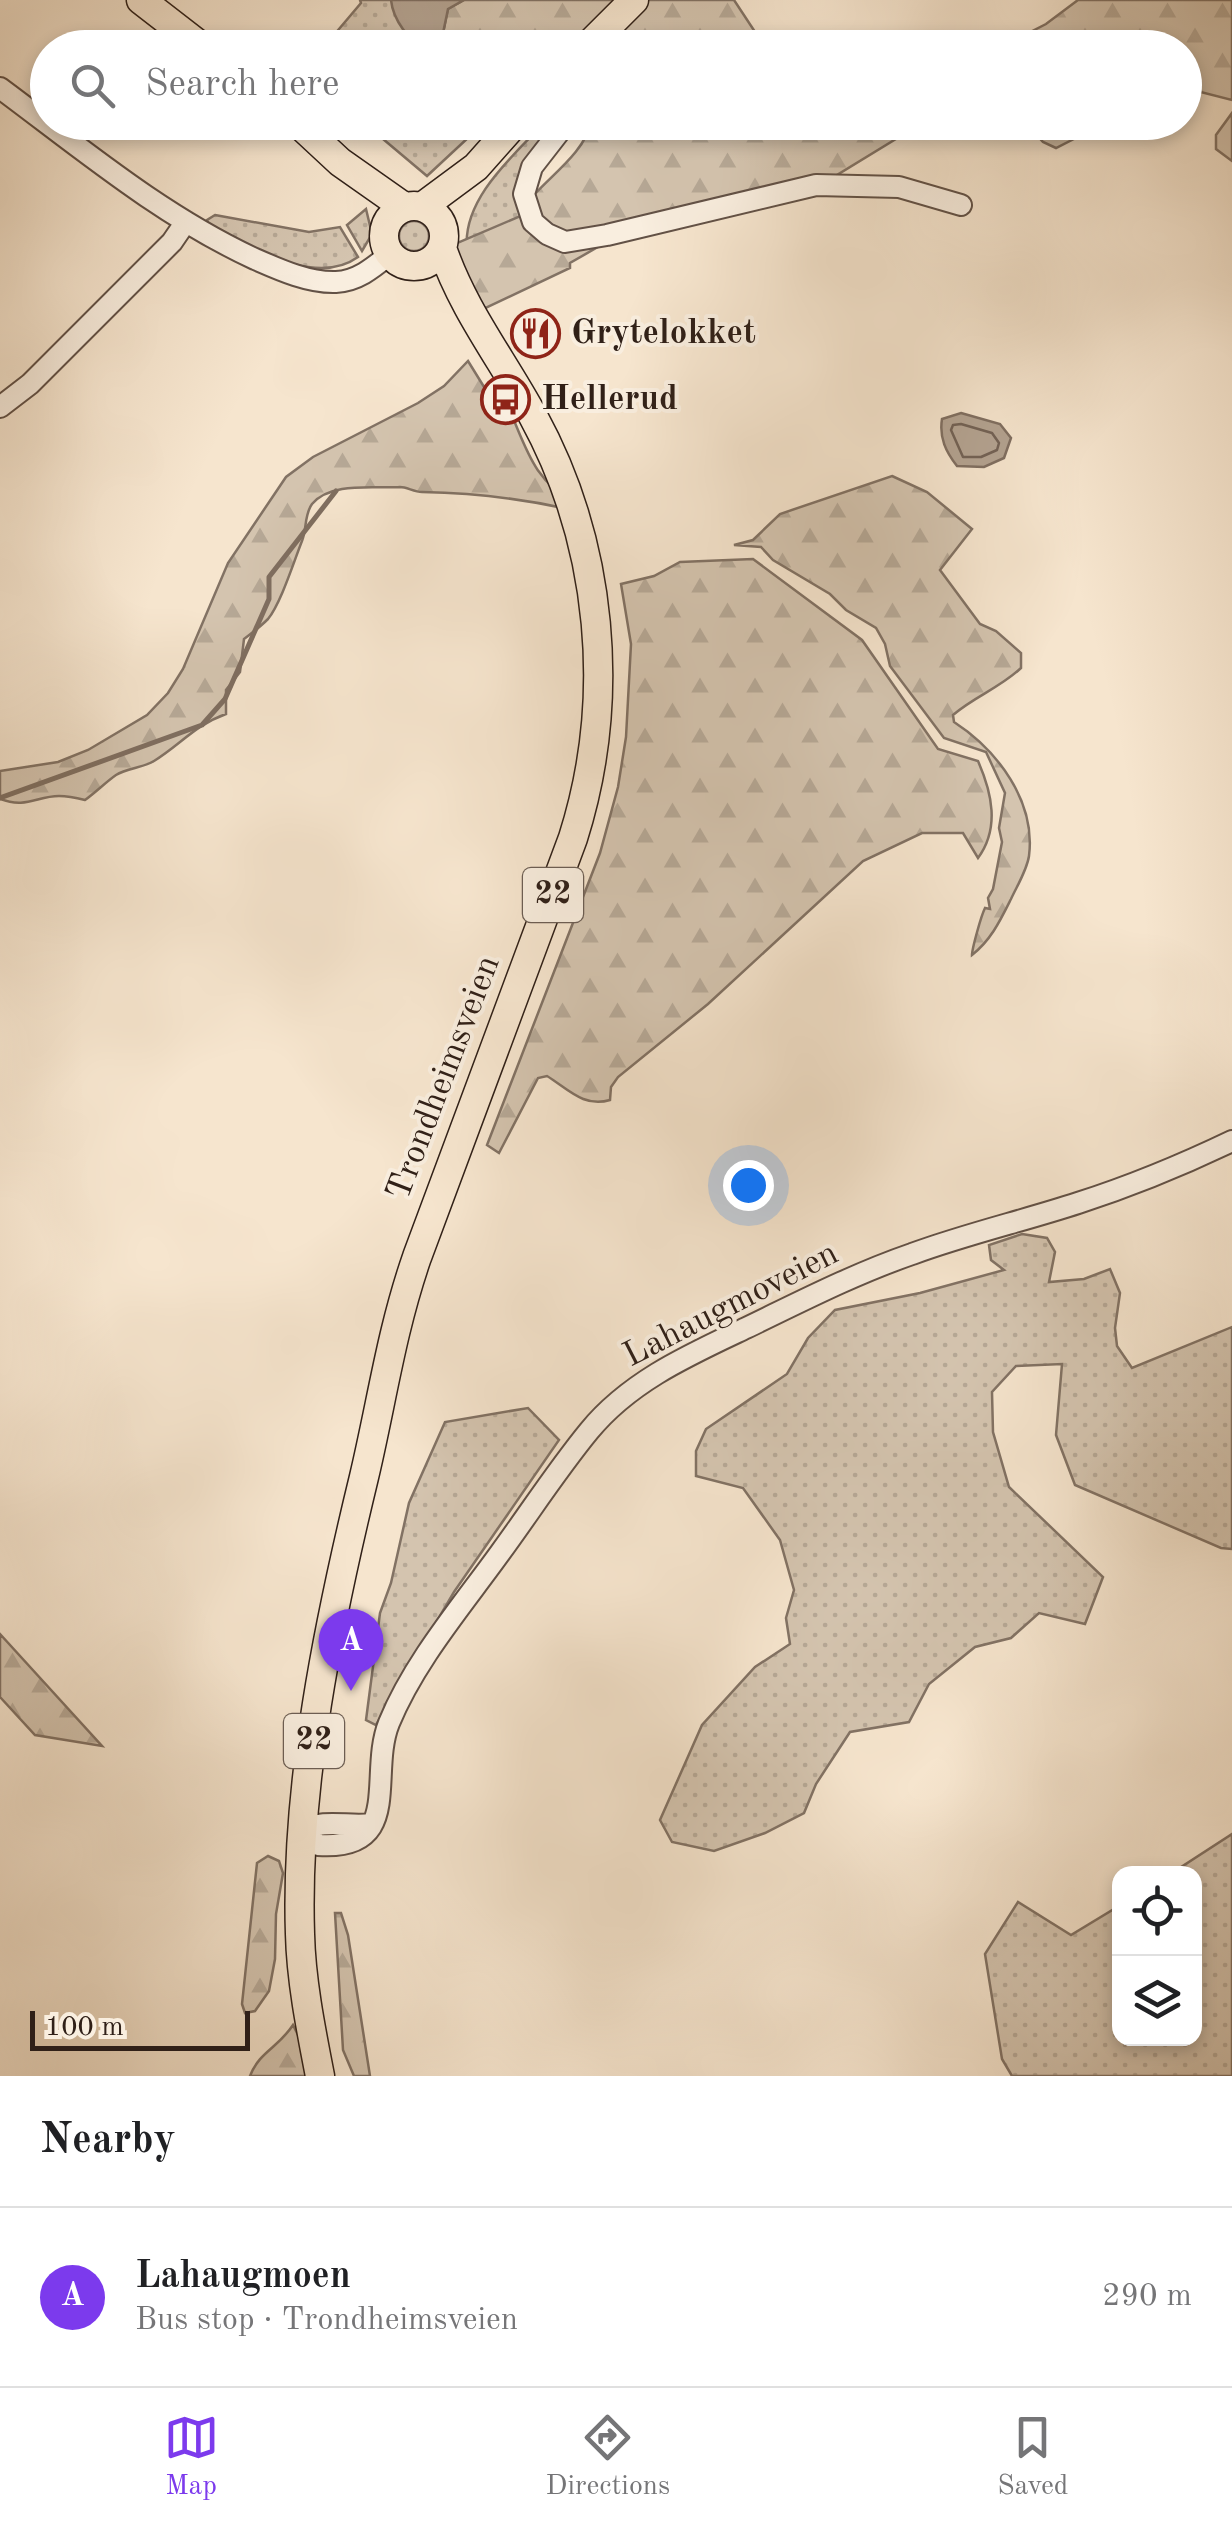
<!DOCTYPE html>
<html lang="en">
<head>
<meta charset="utf-8">
<style>
	:root { --surface:#fff; --page:#f6f6f6; --text:#202124; --muted:#757577; --line:#e0e0e0; --accent:#7c3aed }
	body { margin:0; font-family:"Old Standard TT",serif; background:var(--page); color:var(--text) }
	.controls { position:absolute; right:30px; bottom:30px; display:grid; overflow:hidden; border-radius:20px; box-shadow:0 5px 15px #0003 }
	.controls button { width:90px; height:90px; display:grid; place-items:center; padding:0; border:0; border-bottom:2px solid var(--line); background:var(--surface); color:var(--text); font:50px sans-serif }
	.scale { position:absolute; left:30px; bottom:25px; width:220px; box-sizing:border-box; padding-left:10px; border:5px solid #302018; border-top:0; font-size:28px; line-height:35px; white-space:nowrap; color:#302018; -webkit-text-stroke:8px #f9eedf; paint-order:stroke }
	.you { position:absolute; left:748px; top:1185px; width:35px; height:35px; margin:-25px; border:8px solid #fff; border-radius:50%; background:#1a73e8; box-shadow:0 0 0 15px #1a73e833 }
	.badge { display:grid; place-items:center; width:65px; height:65px; border-radius:50%; background:var(--accent); color:#fff; font-size:32px; font-weight:700 }
	.pin { position:absolute; translate:-50% -82px; filter:drop-shadow(0 2px 5px #0008) }
	.pin::after { content:''; position:absolute; top:52px; width:35px; height:30px; background:inherit; clip-path:polygon(0 0,100% 0,50% 100%) }
	.list { margin:0; padding:0; list-style:none }
	h2 { display:flex; justify-content:space-between; align-items:center; height:130px; margin:0; padding:0 40px; font-size:42px }
	h2 small { font-size:32px; font-weight:400; color:var(--muted) }
	.list li { display:grid; grid-template-columns:65px 1fr auto; gap:30px; align-items:center; box-sizing:border-box; height:180px; padding:0 40px; border-top:2px solid var(--line) }
	.list b { display:block; font-size:38px; white-space:nowrap }
	.list p { margin:0; font-size:32px; white-space:nowrap; color:var(--muted) }
	.list em { font-size:32px; font-style:normal; color:var(--muted) }
	.icon { flex:none; width:55px; height:55px; fill:none; stroke:currentColor; stroke-width:2; stroke-linecap:round; stroke-linejoin:round }
	.map { position:relative; flex:none; width:1232px; height:2076px; overflow:hidden }
	.search { position:absolute; background:var(--surface); box-shadow:0 5px 15px #0003; left:30px; right:30px; top:30px; height:110px; display:flex; align-items:center; gap:25px; box-sizing:border-box; padding:0 35px; border-radius:55px; color:var(--muted); font-size:38px }
	.sheet { height:310px; background:var(--surface) }
	nav { display:flex; justify-content:space-around; align-items:center; box-sizing:border-box; height:140px; border-top:2px solid var(--line); background:var(--surface); font-size:28px; color:var(--muted) }
	nav a { display:grid; justify-items:center; gap:5px }
	nav .on { color:var(--accent) }
	.map>svg:first-child { display:block }
</style>
</head>
<body>
<div class="map">
<svg width="1232" height="2076" viewBox="0 0 1232 2076">
	<defs>
		<pattern id="grass-dots" width="8" height="8" patternUnits="userSpaceOnUse" patternTransform="scale(2.5)"><rect width="8" height="8" fill="#d4c4af"/><path d="M2 2h.1M6 6h.1" fill="none" stroke="#b6a896" stroke-width="1.8" stroke-linecap="round"/></pattern>
		<pattern id="forest-firs" width="22" height="20" patternUnits="userSpaceOnUse" patternTransform="scale(2.5)"><rect width="22" height="20" fill="#d4c4af"/><path d="M5 1l3.5 6h-7zM16 11l3.5 6h-7z" fill="#b6a896"/></pattern>
	</defs>
	<rect width="100%" height="100%" fill="#f6e5ce"/>
	<filter id="stains"><feTurbulence type="fractalNoise" baseFrequency=".002" numOctaves="4"/><feColorMatrix values="0 0 0 0 .2 0 0 0 0 .09 0 0 0 0 .02 0 0 0 .5 -.17"/></filter>
	<radialGradient id="worn" r=".72"><stop offset=".6" stop-color="#630" stop-opacity="0"/><stop offset="1" stop-color="#630" stop-opacity=".3"/></radialGradient>
	<path fill="url(#grass-dots)" stroke="#827264" stroke-width="2.5" d="M 360,0 L 611,0 L 563,47 L 323,48 L 361,3 Z
		M 364,123 L 484,123 L 427,176 Z
		M 544,123 L 559,123 L 523,214 L 476,280 C 473,270 468,259 467,249 C 462,199 513,156 544,123 Z
		M 366,209 L 372,234 L 362,251 L 347,225 Z
		M 215,215 L 309,232 L 340,227 L 358,257 C 315,288 250,246 210,227 L 207,220 Z
		M399 236a15 15 0 1 1 30 0a15 15 0 1 1-30 0Z
		M 1022,1234 L 1047,1238 L 1055,1252 L 1049,1282 L 1084,1279 L 1110,1269 L 1120,1293 L 1115,1328 L 1117,1346 L 1132,1368 L 1232,1327 L 1232,1549 L 1221,1548 L 1075,1485 L 1056,1435 L 1062,1364 L 1016,1366 L 992,1392 L 993,1432 L 1009,1487 L 1103,1577 L 1085,1624 L 1039,1613 L 1011,1638 L 975,1647 L 929,1684 L 909,1722 L 850,1732 L 816,1784 L 804,1813 L 765,1833 L 714,1851 L 672,1842 L 660,1820 L 702,1725 L 755,1667 L 790,1644 L 786,1618 L 794,1590 L 780,1540 L 743,1488 L 696,1476 L 696,1451 L 706,1429 L 787,1374 L 808,1338 L 835,1310 L 920,1293 L 1004,1270 L 991,1260 L 989,1245 Z
		M 528,1408 L 559,1440 L 454,1592 L 376,1725 L 366,1720 L 380,1613 L 391,1583 L 409,1503 L 445,1422 Z
		M 1232,1834 L 1232,2076 L 1012,2076 L 1002,2059 L 985,1954 L 1018,1902 L 1071,1935 L 1119,1906 L 1120,2038 L 1194,2038 L 1194,1874 L 1172,1873 Z"/>
	<path fill="url(#forest-firs)" stroke="#827264" stroke-width="2.5" d="M 464,0 L 734,0 L 765,47 L 439,48 L 435,44 L 442,38 L 448,9 Z
		M 1078,0 L 1232,0 L 1232,100 L 1185,88 L 1184,48 L 1001,47 L 1046,24 Z
		M 1232,113 L 1232,161 L 1216,149 L 1216,135 Z
		M 590,123 L 922,123 L 827,181 L 610,240 L 570,263 L 570,268 L 473,314 L 436,252 L 537,209 L 535,194 C 552,175 587,149 590,123 Z
		M 1026,123 L 1105,123 L 1056,148 L 1043,142 Z
		M 468,361 L 497,408 L 504,414 L 510,411 C 528,453 534,480 576,504 L 568,509 C 519,498 472,493 422,492 C 414,492 407,487 400,487 C 375,489 331,481 312,504 C 304,515 307,529 302,541 C 294,561 281,603 268,619 C 261,626 252,633 244,639 L 240,672 L 226,690 L 226,714 C 195,725 180,745 154,761 C 143,768 127,768 116,775 C 106,782 96,792 85,800 C 77,798 67,796 59,796 C 37,796 26,809 0,799 L 0,771 L 58,762 L 88,750 L 147,715 L 168,693 L 183,669 L 228,563 L 286,477 L 313,457 L 418,403 L 444,386 Z
		M 892,476 L 927,492 L 972,529 L 940,570 L 980,624 L 996,631 L 1021,653 L 1021,668 C 1000,688 975,696 953,715 L 954,722 C 997,750 1036,801 1029,856 C 1027,870 1017,886 1011,899 C 1000,921 991,940 972,955 C 972,949 981,916 985,908 L 990,909 L 988,898 L 993,889 L 1002,842 L 999,828 L 1005,793 L 986,752 L 944,738 L 890,666 L 885,644 L 876,628 L 846,610 L 830,594 L 773,560 L 761,547 L 734,545 L 753,540 L 780,514 Z
		M 753,559 L 862,640 L 938,749 L 978,761 C 992,793 1000,828 978,858 L 963,833 L 922,833 L 863,861 L 708,1004 L 618,1077 L 611,1087 L 610,1100 C 584,1108 568,1089 547,1076 L 538,1078 L 499,1153 L 487,1145 L 600,853 L 618,787 L 626,737 L 631,644 L 621,584 L 654,576 L 680,562 Z
		M 0,1634 L 102,1746 L 35,1735 L 0,1697 Z
		M 268,1856 L 279,1861 L 283,1873 L 276,1914 L 275,1959 L 269,1991 L 255,2011 L 245,2013 L 242,2004 L 257,1863 Z
		M 335,1913 L 341,1913 L 348,1935 L 370,2076 L 354,2076 L 343,2050 Z
		M 293,2025 L 301,2041 L 309,2076 L 250,2076 C 260,2051 277,2049 293,2025 Z"/>
	<path fill="#b3a290" stroke="#7f6e60" stroke-width="2.5" d="M 391,0 L 464,0 L 448,9 L 442,38 L 427,48 C 409,43 393,19 391,0 Z
		M 961,413 L 1000,424 L 1011,438 L 1004,458 L 984,467 L 957,466 C 946,452 939,438 942,419 Z"/>
	<g fill="none" stroke-linecap="round" stroke-linejoin="round">
		<path stroke="#726154" stroke-width="2.5" d="M 961,424 L 992,433 L 999,443 L 997,450 L 981,457 L 963,457 L 951,430 L 953,425 Z"/>
		<path stroke="#7f6e60" stroke-width="5" d="M 0,798 L 202,725 L 225,699 L 269,599 L 269,577 L 336,491"/>
		<defs>
			<path id="minor" d="M 0,88 C 82,149 162,216 255,259 C 280,270 309,283 336,282 C 358,281 374,267 390,254
				M 567,122 L 532,167 L 524,194 L 533,222 L 547,234 L 565,242 L 607,235 L 816,185 L 899,187 L 961,205
				M 0,407 L 30,384 L 172,242 L 185,223
				M 372,1824 C 349,1827 323,1819 303,1830 L 318,1845 C 405,1851 368,1775 389,1723 C 414,1662 461,1607 500,1553 C 530,1512 557,1470 589,1431 C 630,1381 689,1355 746,1328 C 800,1302 854,1274 912,1254 C 966,1234 1023,1221 1078,1203 C 1131,1186 1182,1165 1232,1141"/>
			<path id="major" d="M 141,0 L 203,48
				M 586,48 L 634,0
				M 297,122 L 340,162 L 404,207
				M384 236a30 30 0 1 1 60 0a30 30 0 1 1-60 0Z
				M 422,207 L 476,167 L 516,122
				M 320,2076 C 311,2030 301,1980 300,1934 C 295,1785 329,1621 364,1477 C 382,1401 391,1332 417,1257 L 573,838 C 617,699 603,544 533,416 C 502,359 463,310 442,248"/>
		</defs>
		<use href="#minor" stroke="#625146" stroke-width="24"/>
		<use href="#major" stroke="#302018" stroke-width="31"/>
		<use href="#minor" stroke="#f9eedf" stroke-width="20"/>
		<use href="#major" stroke="#f6e5ce" stroke-width="28"/>
	</g>
	<defs>
		<symbol id="restaurant-ring" viewBox="-11 -11 22 22"><circle r="9.5" fill="#f9eedf" stroke="#8f2418" stroke-width="1.5"/><path d="M-5-6h1v4h1v-4h1v4h1v-4h1v5L-1.5 .5V6h-2V.5L-5-1ZM5-6V6H3V1.5H1.5Q1.5-4 5-6Z" fill="#8f2418"/></symbol>
		<symbol id="bus-ring" viewBox="-11 -11 22 22"><circle r="9.5" fill="#f9eedf" stroke="#8f2418" stroke-width="1.5"/><path d="M-5-6H5V4H4V6H2V4H-2V6H-4V4H-5ZM-3.5-4V0h7V-4ZM-3.5 1.2v1.5H-2V1.2ZM2 1.2v1.5H3.5V1.2Z" fill="#8f2418"/></symbol>
	</defs>
	<g fill-rule="evenodd">
		<use href="#restaurant-ring" x="508" y="306" width="55" height="55"/>
		<use href="#bus-ring" x="478" y="372" width="55" height="55"/>
	</g>
	<g text-anchor="middle" dominant-baseline="central" stroke-width="8" stroke-linejoin="round" paint-order="stroke">
		<g fill="#f9eedf" stroke="#6c5e54" stroke-width="2.5">
			<rect x="523" y="868" width="60" height="54" rx="8"/>
			<rect x="284" y="1714" width="60" height="54" rx="8"/>
		</g>
		<g font-size="32" font-weight="bold" fill="#302018">
			<text x="553" y="895">22</text>
			<text x="314" y="1741">22</text>
		</g>
		<g font-size="35" font-weight="bold" fill="#302018" stroke="#f9eedf" text-anchor="start">
			<text x="571" y="333">Grytelokket</text>
			<text x="541" y="399">Hellerud</text>
		</g>
		<g font-size="35" fill="#302018" stroke="#f9eedf">
			<text transform="translate(444 1078) rotate(-69)">Trondheimsveien</text>
			<text transform="translate(731 1305) rotate(-27)">Lahaugmoveien</text>
		</g>
	</g>
	<rect width="100%" height="100%" filter="url(#stains)"/>
	<rect width="100%" height="100%" fill="url(#worn)"/>
</svg>
<div class="controls">
<button><svg class="icon" aria-label="locate" viewBox="0 0 24 24"><circle cx="12" cy="12" r="6"/><path d="M12 2v4M12 18v4M2 12h4M18 12h4"/></svg></button>
<button><svg class="icon" aria-label="layers" viewBox="0 0 24 24"><path d="M12 4l9 5-9 5-9-5zM3 14l9 5 9-5"/></svg></button>
</div>
<div class="scale">100 m</div>
<div class="you"></div>
<div class="pin badge" style="left:351px;top:1691px">A</div>
<div class="search"><svg class="icon" aria-label="search" viewBox="0 0 24 24"><circle cx="10" cy="10" r="6"/><path d="M15 15l6 6"/></svg>Search here</div>
</div>
<section class="sheet">
<h2>Nearby<small></small></h2>
<ul class="list">
<li><span class="badge">A</span><div><b>Lahaugmoen</b><p>Bus stop · Trondheimsveien</p></div><em>290 m</em></li>
</ul>
</section>
<nav>
<a class="on"><svg class="icon" aria-label="map" viewBox="0 0 24 24"><path d="M3 6l6-2 6 2 6-2v14l-6 2-6-2-6 2zM9 4v14M15 6v14"/></svg>Map</a>
<a><svg class="icon" aria-label="directions" viewBox="0 0 24 24"><path d="M12 3l9 9-9 9-9-9zM9 14v-3h6M13 9l2 2-2 2"/></svg>Directions</a>
<a><svg class="icon" aria-label="saved" viewBox="0 0 24 24"><path d="M7 4h10v16l-5-4-5 4z"/></svg>Saved</a>
</nav>
</body>
</html>
